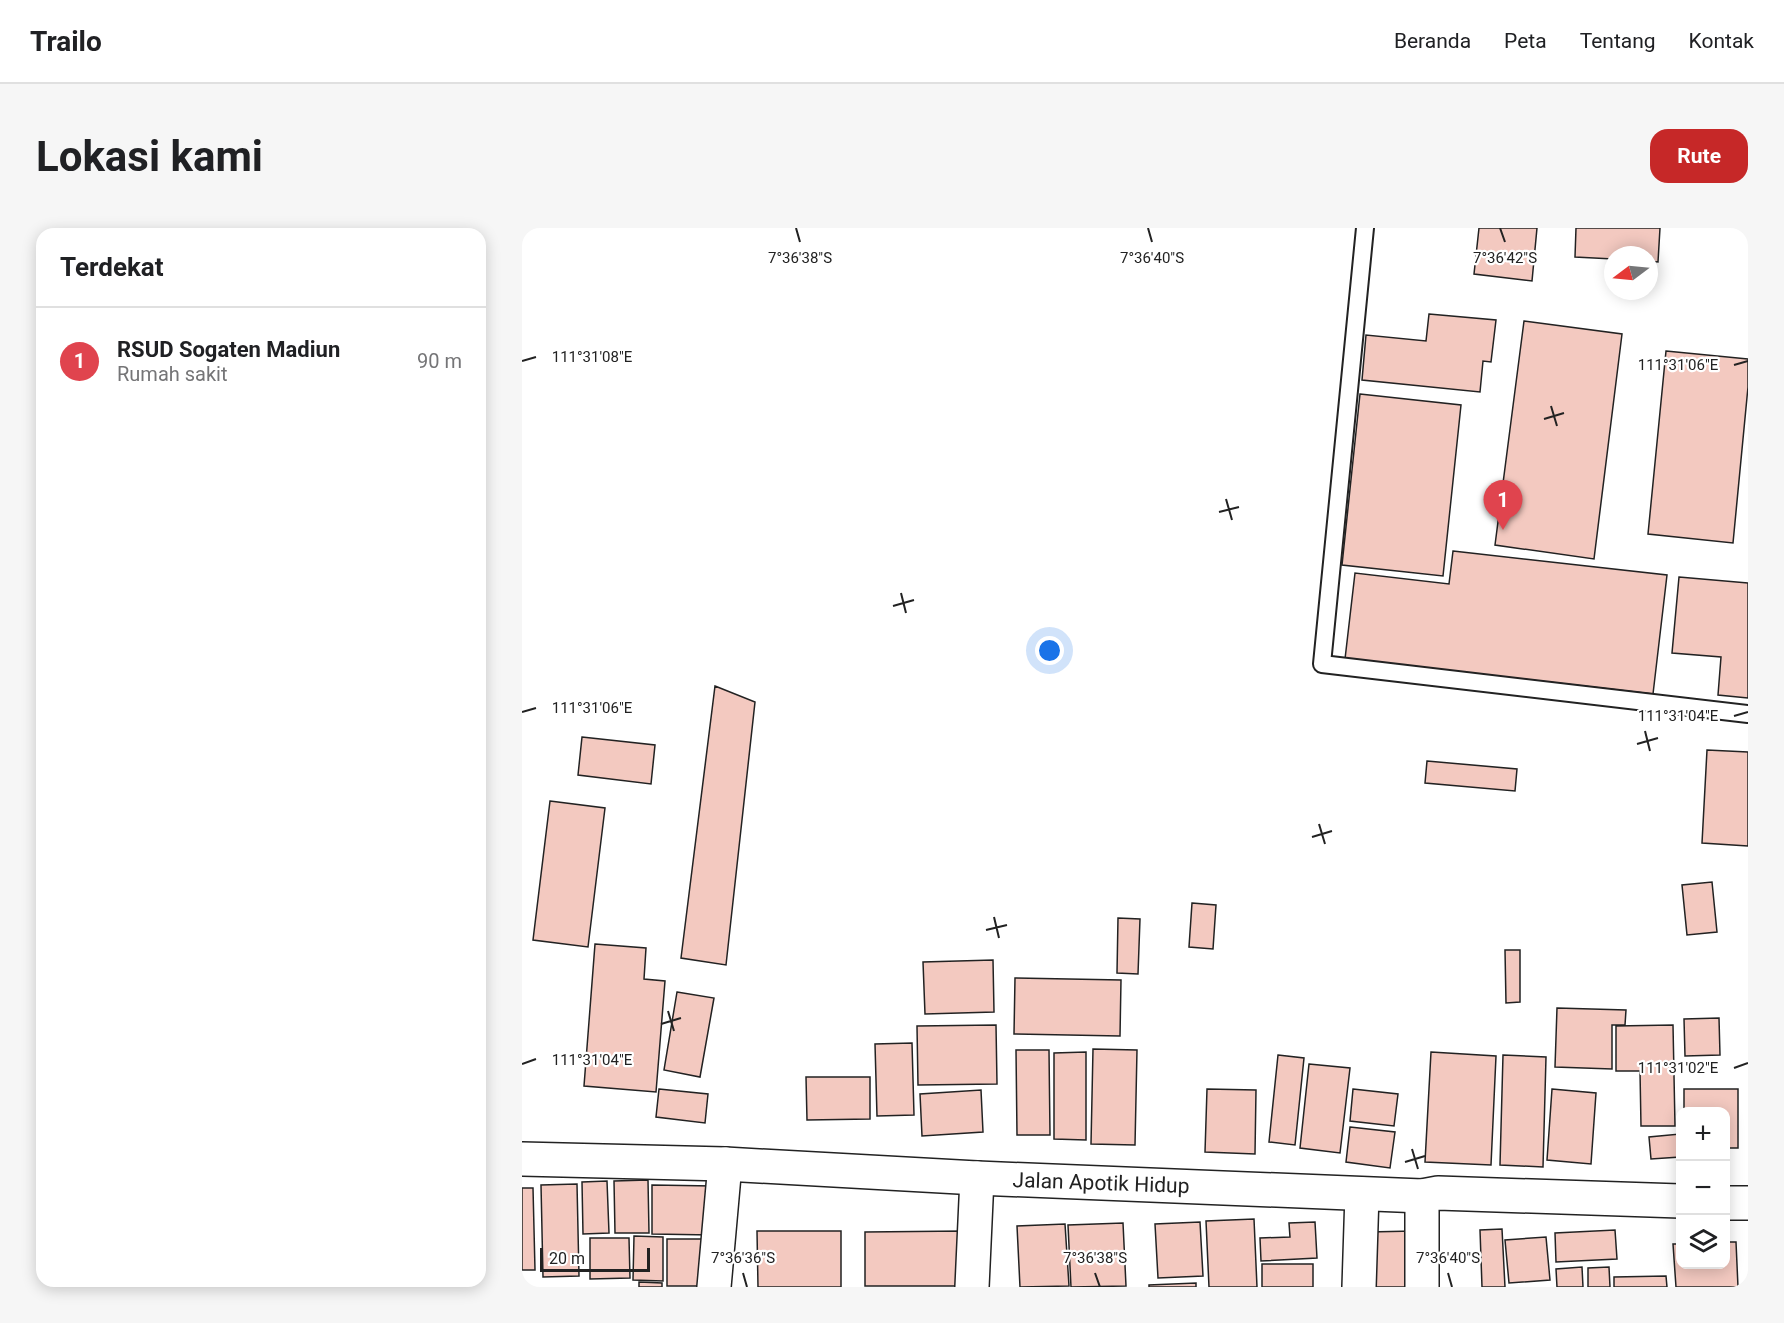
<!DOCTYPE html>
<html lang="id">
<head>
<meta charset="utf-8">
<style>
	:root { --surface:#fff; --page:#f6f6f6; --text:#202124; --muted:#757577; --line:#e0e0e0; --accent:#c62828 }
	body { margin:0; font-family:Roboto,sans-serif; background:var(--page); color:var(--text) }
	.controls { position:absolute; right:18px; bottom:18px; display:grid; overflow:hidden; border-radius:12px; box-shadow:0 3px 15px #0003 }
	.controls button { width:54px; height:54px; display:grid; place-items:center; padding:0; border:0; border-bottom:2px solid var(--line); background:var(--surface); color:var(--text); font:30px sans-serif }
	.compass { position:absolute; left:1082px; top:18px; width:54px; height:54px; border-radius:50%; background:var(--surface); box-shadow:0 3px 15px #0003; rotate:254deg }
	.scale { position:absolute; left:18px; bottom:15px; width:110px; box-sizing:border-box; padding-left:6px; border:3px solid #222; border-top:0; font-size:16px; line-height:21px; white-space:nowrap; color:#222; -webkit-text-stroke:4px #fff; paint-order:stroke }
	.you { position:absolute; left:528px; top:423px; width:21px; height:21px; margin:-15px; border:4px solid #fff; border-radius:50%; background:#1a73e8; box-shadow:0 0 0 9px #1a73e833 }
	.badge { display:grid; place-items:center; width:39px; height:39px; border-radius:50%; background:var(--accent); color:#fff; font-size:20px; font-weight:700 }
	.pin { position:absolute; translate:-50% -50px; filter:drop-shadow(0 2px 3px #0008) }
	.pin::after { content:''; position:absolute; top:32px; width:21px; height:18px; background:inherit; clip-path:polygon(0 0,100% 0,50% 100%) }
	.list { margin:0; padding:0; list-style:none }
	h2 { display:flex; justify-content:space-between; align-items:center; height:78px; margin:0; padding:0 24px; font-size:26px }
	h2 small { font-size:20px; font-weight:400; color:var(--muted) }
	.list li { display:grid; grid-template-columns:39px 1fr auto; gap:18px; align-items:center; box-sizing:border-box; height:108px; padding:0 24px; border-top:2px solid var(--line) }
	.list b { display:block; font-size:22px; white-space:nowrap }
	.list p { margin:0; font-size:20px; white-space:nowrap; color:var(--muted) }
	.list em { font-size:20px; font-style:normal; color:var(--muted) }
	.icon { flex:none; width:33px; height:33px; fill:none; stroke:currentColor; stroke-width:2; stroke-linecap:round; stroke-linejoin:round }
	.map { position:relative; flex:none; width:1226px; height:1059px; overflow:hidden; border-radius:18px }
	header { display:flex; align-items:center; gap:36px; box-sizing:border-box; height:84px; padding:0 30px; background:var(--surface); border-bottom:2px solid var(--line) }
	header strong { font-size:28px }
	nav { display:flex; gap:33px; margin-inline-start:auto; font-size:21px }
	.intro { display:flex; align-items:center; justify-content:space-between; box-sizing:border-box; height:144px; padding:0 36px }
	h1 { margin:0; font-size:42px }
	.button { padding:15px 27px; border-radius:18px; background:var(--accent); color:#fff; font-size:21px; font-weight:700 }
	main { display:flex; gap:36px; padding:0 36px }
	aside { flex:1; background:var(--surface); border-radius:18px; box-shadow:0 3px 15px #0003 }
	.map>svg:first-child { display:block }
</style>
</head>
<body>
<header>
<strong>Trailo</strong>
<nav><a>Beranda</a><a>Peta</a><a>Tentang</a><a>Kontak</a></nav>
</header>
<div class="intro"><h1>Lokasi kami</h1><a class="button">Rute</a></div>
<main>
<aside>
<h2>Terdekat<small></small></h2>
<ul class="list">
<li><span class="badge" style="background:#e0444e">1</span><div><b>RSUD Sogaten Madiun</b><p>Rumah sakit</p></div><em>90 m</em></li>
</ul>
</aside>
<div class="map">
<svg width="1226" height="1059" viewBox="0 0 1226 1059">
	<rect width="100%" height="100%" fill="#fff"/>
	<path fill="#f3c9c0" stroke="#222" stroke-width="1.5" d="M 957,0 L 1015,0 L 1010,53 L 952,46 Z
		M 1054,0 L 1138,0 L 1136,34 L 1127,33 L 1127,27 L 1091,27 L 1091,31 L 1053,29 Z
		M 907,86 L 974,92 L 969,134 L 961,133 L 958,164 L 840,152 L 844,107 L 904,113 Z
		M 1002,93 L 1100,106 L 1072,331 L 973,317 Z
		M 1144,123 L 1226,131 L 1226,159 L 1211,315 L 1126,306 Z
		M 838,166 L 939,177 L 921,348 L 820,337 Z
		M 931,323 L 1145,347 L 1131,466 L 823,431 L 833,345 L 927,356 Z
		M 1157,349 L 1226,355 L 1226,470 L 1196,467 L 1199,429 L 1150,425 Z
		M 193,458 L 233,474 L 204,737 L 159,730 Z
		M 60,509 L 133,517 L 129,556 L 56,547 Z
		M 1185,522 L 1226,524 L 1226,618 L 1180,615 Z
		M 905,533 L 995,541 L 993,563 L 903,555 Z
		M 28,573 L 83,580 L 66,719 L 11,712 Z
		M 1190,654 L 1195,704 L 1165,707 L 1160,657 Z
		M 670,675 L 694,677 L 691,721 L 667,719 Z
		M 596,690 L 618,691 L 616,746 L 595,745 Z
		M 73,716 L 124,720 L 122,751 L 143,753 L 134,864 L 62,858 Z
		M 983,722 L 998,722 L 998,774 L 984,775 Z
		M 471,732 L 472,784 L 403,786 L 401,734 Z
		M 493,750 L 599,752 L 598,808 L 492,806 Z
		M 155,764 L 192,770 L 178,849 L 142,842 Z
		M 1035,780 L 1104,782 L 1103,797 L 1090,797 L 1090,841 L 1033,839 Z
		M 1197,790 L 1198,827 L 1163,828 L 1162,791 Z
		M 474,797 L 475,856 L 396,857 L 395,798 Z
		M 1151,797 L 1153,898 L 1119,898 L 1118,843 L 1094,843 L 1094,798 Z
		M 390,815 L 392,887 L 355,888 L 353,816 Z
		M 571,821 L 615,822 L 613,917 L 569,916 Z
		M 494,822 L 527,822 L 528,907 L 495,907 Z
		M 564,824 L 564,912 L 532,911 L 532,825 Z
		M 909,824 L 974,828 L 969,937 L 903,934 Z
		M 756,827 L 782,830 L 773,917 L 747,914 Z
		M 981,827 L 1024,829 L 1021,939 L 978,937 Z
		M 787,836 L 828,840 L 818,925 L 778,920 Z
		M 284,849 L 348,849 L 348,891 L 285,892 Z
		M 137,861 L 186,866 L 183,895 L 134,889 Z
		M 685,861 L 734,862 L 733,926 L 683,924 Z
		M 831,861 L 876,866 L 872,898 L 828,893 Z
		M 1030,861 L 1074,865 L 1069,936 L 1025,932 Z
		M 1162,861 L 1216,861 L 1216,920 L 1204,920 L 1204,884 L 1162,884 Z
		M 459,862 L 461,904 L 400,908 L 398,866 Z
		M 828,899 L 873,904 L 868,940 L 824,934 Z
		M 1158,906 L 1158,929 L 1129,931 L 1127,909 Z
		M 126,952 L 127,1005 L 93,1005 L 92,953 Z
		M 85,953 L 87,1005 L 61,1006 L 60,954 Z
		M 55,956 L 57,1048 L 21,1049 L 19,957 Z
		M 130,957 L 191,958 L 190,1007 L 130,1006 Z
		M 0,960 L 11,960 L 13,1042 L 0,1042 Z
		M 732,991 L 735,1059 L 687,1059 L 684,993 Z
		M 678,994 L 681,1048 L 636,1050 L 633,996 Z
		M 793,994 L 795,1030 L 739,1033 L 738,1010 L 768,1009 L 767,995 Z
		M 601,995 L 604,1058 L 549,1059 L 546,997 Z
		M 543,996 L 547,1058 L 498,1059 L 495,998 Z
		M 980,1001 L 983,1059 L 960,1059 L 958,1002 Z
		M 1093,1002 L 1095,1031 L 1034,1034 L 1033,1005 Z
		M 235,1003 L 319,1003 L 319,1059 L 236,1059 Z
		M 442,1003 L 443,1058 L 343,1058 L 343,1004 Z
		M 892,1003 L 894,1059 L 848,1059 L 846,1004 Z
		M 112,1008 L 141,1009 L 141,1053 L 111,1052 Z
		M 1024,1009 L 1028,1052 L 987,1055 L 983,1012 Z
		M 68,1010 L 107,1010 L 108,1050 L 68,1051 Z
		M 145,1011 L 185,1011 L 184,1058 L 145,1058 Z
		M 1204,1014 L 1214,1014 L 1216,1059 L 1154,1059 L 1151,1016 L 1158,1016 L 1158,1036 L 1204,1036 Z
		M 740,1036 L 791,1036 L 791,1059 L 740,1059 Z
		M 1060,1039 L 1061,1059 L 1035,1059 L 1034,1041 Z
		M 1087,1039 L 1088,1059 L 1066,1059 L 1066,1040 Z
		M 1144,1048 L 1145,1059 L 1092,1059 L 1092,1049 Z
		M 117,1054 L 140,1055 L 140,1059 L 117,1059 Z
		M 674,1055 L 674,1059 L 627,1059 L 627,1057 Z"/>
	<g fill="none" stroke-linecap="round" stroke-linejoin="round">
		<defs>
			<path id="service" d="M 843,0 L 800,436 L 1226,486"/>
			<path id="minor" d="M 192,1059 L 203,936
				M 450,1059 L 455,950
				M 837,1059 L 840,966
				M 900,1059 L 900,968"/>
			<path id="tertiary" d="M 0,931 L 203,936 L 455,950 L 900,968 L 916,965 L 1158,973
				M 1204,975 L 1226,975"/>
		</defs>
		<use href="#service" stroke="#222" stroke-width="20"/>
		<use href="#minor" stroke="#222" stroke-width="36"/>
		<use href="#tertiary" stroke="#222" stroke-width="36"/>
		<use href="#service" stroke="#fff" stroke-width="16"/>
		<use href="#minor" stroke="#fff" stroke-width="33"/>
		<use href="#tertiary" stroke="#fff" stroke-width="33"/>
	</g>
	<path fill="none" stroke="#222" stroke-width="2" d="M 274,0 L 278,14M 626,0 L 630,14M 978,0 L 983,14M 0,133 L 14,129M 1212,137 L 1226,133M 1029,178 L 1035,198M 1022,191 L 1042,185M 704,271 L 710,292M 697,284 L 717,279M 379,365 L 384,385M 371,378 L 392,372M 0,484 L 14,480M 1212,488 L 1226,484M 1123,503 L 1128,523M 1115,516 L 1136,510M 797,596 L 803,616M 790,609 L 810,603M 472,689 L 477,710M 464,702 L 485,697M 146,783 L 152,803M 139,796 L 159,790M 0,836 L 14,831M 1212,840 L 1226,835M 890,921 L 896,941M 883,934 L 903,928M 221,1045 L 225,1059M 573,1045 L 578,1059M 926,1045 L 930,1059"/>
	<g text-anchor="middle" dominant-baseline="central" stroke-width="4.5" stroke-linejoin="round" paint-order="stroke">
		<g font-size="21" fill="#222" stroke="#fff">
			<text transform="translate(579 955) rotate(2)">Jalan Apotik Hidup</text>
		</g>
	</g>
	<g font-size="15" text-anchor="middle" fill="#222" stroke="#fff" stroke-width="4.5" stroke-linejoin="round" paint-order="stroke">
		<text x="278" y="35">7°36'38"S</text>
		<text x="630" y="35">7°36'40"S</text>
		<text x="983" y="35">7°36'42"S</text>
		<text x="70" y="134">111°31'08"E</text>
		<text x="1156" y="142">111°31'06"E</text>
		<text x="70" y="485">111°31'06"E</text>
		<text x="1156" y="493">111°31'04"E</text>
		<text x="70" y="837">111°31'04"E</text>
		<text x="1156" y="845">111°31'02"E</text>
		<text x="221" y="1035">7°36'36"S</text>
		<text x="573" y="1035">7°36'38"S</text>
		<text x="926" y="1035">7°36'40"S</text>
	</g>
</svg>
<div class="controls">
<button>+</button>
<button>−</button>
<button><svg class="icon" aria-label="layers" viewBox="0 0 24 24"><path d="M12 4l9 5-9 5-9-5zM3 14l9 5 9-5"/></svg></button>
</div>
<svg class="compass" viewBox="-18 -18 36 36"><path d="M0-13l5 13h-10z" fill="#e53935"/><path d="M0 13l5-13h-10z" fill="#757577"/></svg>
<div class="scale">20 m</div>
<div class="you"></div>
<div class="pin badge" style="left:981px;top:302px;background:#e0444e">1</div>
</div>
</main>
</body>
</html>
